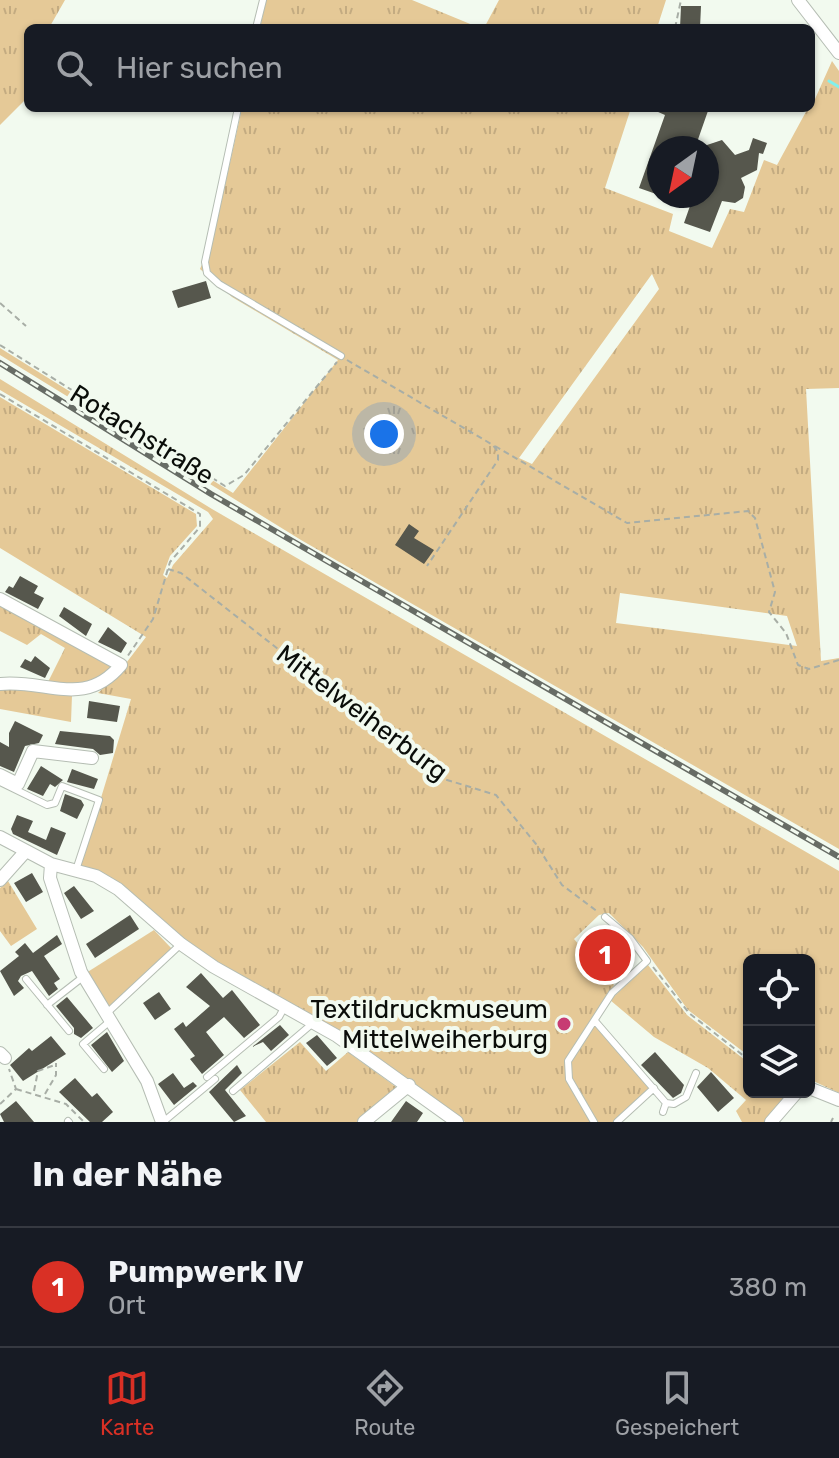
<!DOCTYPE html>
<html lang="de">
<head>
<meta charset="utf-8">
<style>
	:root { --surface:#171b24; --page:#242831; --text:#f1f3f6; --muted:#9ea1a6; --line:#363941; --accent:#d93025 }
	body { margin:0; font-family:Rubik,sans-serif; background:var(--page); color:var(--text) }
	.controls { position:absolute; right:24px; bottom:24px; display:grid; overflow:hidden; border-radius:12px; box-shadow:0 2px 6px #0004 }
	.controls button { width:72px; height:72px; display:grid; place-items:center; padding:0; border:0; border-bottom:2px solid var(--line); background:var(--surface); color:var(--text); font:40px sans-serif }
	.compass { position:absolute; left:647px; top:136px; width:72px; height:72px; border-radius:50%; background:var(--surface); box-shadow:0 2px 6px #0004; rotate:213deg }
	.you { position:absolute; left:384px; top:434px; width:28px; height:28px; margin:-20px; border:6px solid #fff; border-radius:50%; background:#1a73e8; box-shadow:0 0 0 12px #1a73e833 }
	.badge { display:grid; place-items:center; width:52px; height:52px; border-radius:50%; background:var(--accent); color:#fff; font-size:26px; font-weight:700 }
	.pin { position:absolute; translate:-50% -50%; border:4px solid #fff; box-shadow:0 2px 8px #0006 }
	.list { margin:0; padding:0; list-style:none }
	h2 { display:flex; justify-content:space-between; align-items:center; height:104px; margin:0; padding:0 32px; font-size:34px }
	h2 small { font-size:26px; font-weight:400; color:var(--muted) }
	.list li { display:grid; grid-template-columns:52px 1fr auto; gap:24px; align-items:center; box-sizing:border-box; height:120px; padding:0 32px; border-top:2px solid var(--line) }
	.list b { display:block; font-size:30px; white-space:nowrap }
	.list p { margin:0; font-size:26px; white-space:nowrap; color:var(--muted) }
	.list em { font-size:26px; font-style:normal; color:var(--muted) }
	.icon { flex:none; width:44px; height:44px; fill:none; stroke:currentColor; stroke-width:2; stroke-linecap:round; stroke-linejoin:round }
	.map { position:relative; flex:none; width:839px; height:1122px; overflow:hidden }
	.search { position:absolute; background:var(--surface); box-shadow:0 2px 6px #0004; left:24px; right:24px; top:24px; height:88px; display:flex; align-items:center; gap:20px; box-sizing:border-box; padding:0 28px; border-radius:12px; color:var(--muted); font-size:30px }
	.sheet { height:224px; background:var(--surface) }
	nav { display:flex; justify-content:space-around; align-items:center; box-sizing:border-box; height:112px; border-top:2px solid var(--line); background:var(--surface); font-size:22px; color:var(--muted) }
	nav a { display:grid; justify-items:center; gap:4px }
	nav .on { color:var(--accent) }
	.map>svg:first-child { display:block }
</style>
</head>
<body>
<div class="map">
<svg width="839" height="1122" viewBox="0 0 839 1122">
	<defs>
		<pattern id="grass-tufts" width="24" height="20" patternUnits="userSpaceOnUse" patternTransform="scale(2)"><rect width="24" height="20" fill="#e5c997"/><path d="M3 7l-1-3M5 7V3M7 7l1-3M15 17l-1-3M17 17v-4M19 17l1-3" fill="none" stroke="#c3ab81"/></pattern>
	</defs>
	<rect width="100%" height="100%" fill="#f2faef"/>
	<path fill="url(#grass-tufts)" fill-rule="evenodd" d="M 0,0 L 65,0 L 49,28 L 28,28 L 28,97 L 0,125 Z
		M 266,0 L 412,0 L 480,28 L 260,28 Z
		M 499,0 L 666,0 L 657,28 L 484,28 Z
		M 832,61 L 839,71 L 839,388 L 806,389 L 821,661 L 839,658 L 839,849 L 301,540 L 0,355 L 0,348 L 233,493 L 338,360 L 232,297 L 200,269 L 213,239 L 242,108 L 631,108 L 605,188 L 673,214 L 669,231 L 712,248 L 730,209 L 744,212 L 764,160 L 777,165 L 808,108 L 811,108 ZM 652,274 L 659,289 L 532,464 L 519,458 ZM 620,593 L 787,616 L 797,646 L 616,623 Z
		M 0,379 L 212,509 L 839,871 L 839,1093 L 809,1079 L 809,960 L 749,960 L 749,1056 L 688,1010 L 643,947 L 609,913 L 599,915 L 574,939 L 614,985 L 592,1019 L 651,1087 L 613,1122 L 465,1122 L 383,1062 L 188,945 L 122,886 L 80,867 L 131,699 L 98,693 L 117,675 L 146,637 L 0,548 L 0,397 L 196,514 L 197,526 L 170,556 L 163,575 L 167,578 L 173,565 L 213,519 L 208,512 L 0,390 Z
		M 0,603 L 113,666 L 111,671 L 90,684 L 47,684 L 65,648 L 41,634 L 27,645 L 0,631 Z
		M 0,687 L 72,695 L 71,722 L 0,709 Z
		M 8,881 L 37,929 L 11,946 L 0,931 L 0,888 Z
		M 648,965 L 687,1015 L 749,1063 L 749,1092 L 788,1095 L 767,1122 L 742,1122 L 736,1111 L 746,1100 L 708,1068 L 654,1037 L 610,1000 Z
		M 300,1042 L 326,1071 L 348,1052 L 399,1089 L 359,1122 L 266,1122 L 240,1090 Z"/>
	<path fill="#e5c997" d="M 154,930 L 172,949 L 107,1009 L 86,973 Z"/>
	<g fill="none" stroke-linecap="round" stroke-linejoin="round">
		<path stroke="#82f0ec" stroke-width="3" d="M 829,81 L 839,87"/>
	</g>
	<path fill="#56574d" d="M 681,6 L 701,6 L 700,28 L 680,28 Z
		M 649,108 L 709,108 L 695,148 L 659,148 L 659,195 L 639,188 L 665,115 Z
		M 753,138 L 767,143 L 763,154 L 759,153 L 757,170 L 741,178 L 745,187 L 743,198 L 735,203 L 722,201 L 710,232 L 684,223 L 690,206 L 666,196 L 707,196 L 707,145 L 722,140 L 735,155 L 749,150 Z
		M 206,281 L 211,298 L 178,308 L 172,291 Z
		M 409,524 L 419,531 L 414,538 L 434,550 L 424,564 L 395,545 Z
		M 20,576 L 38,586 L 34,593 L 44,598 L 38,609 L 5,592 L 9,586 L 13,588 Z
		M 64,607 L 92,624 L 86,636 L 59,616 Z
		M 108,627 L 127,643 L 121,653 L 98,642 Z
		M 35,656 L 50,668 L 45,678 L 20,667 L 25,659 L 31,662 Z
		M 89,701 L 120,706 L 117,722 L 87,718 Z
		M 15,721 L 43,735 L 39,743 L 25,746 L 14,772 L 0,766 L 0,742 L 9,747 L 9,733 Z
		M 60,731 L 110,736 L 114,740 L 113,753 L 100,755 L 93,749 L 55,744 Z
		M 41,766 L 63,780 L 55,787 L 50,784 L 43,796 L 27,789 Z
		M 72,769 L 98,779 L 94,789 L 67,782 Z
		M 65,794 L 81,800 L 84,805 L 77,819 L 60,811 Z
		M 17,815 L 33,821 L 28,832 L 46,840 L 51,827 L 66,833 L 57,855 L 13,834 L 11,829 Z
		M 32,873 L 43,892 L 26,902 L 14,883 Z
		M 74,886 L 94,911 L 81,919 L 64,893 Z
		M 130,915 L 139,929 L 95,958 L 86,944 Z
		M 597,929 L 630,965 L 614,980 L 580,945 Z
		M 57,935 L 62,944 L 44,956 L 60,979 L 54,983 L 58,989 L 49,996 L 32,971 L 21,976 L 18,981 L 24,988 L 14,996 L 0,971 L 19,956 L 15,952 L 25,943 L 33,953 Z
		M 201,973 L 223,998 L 232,990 L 260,1025 L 244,1038 L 224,1017 L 206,1032 L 224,1055 L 202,1074 L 190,1059 L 195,1056 L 174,1029 L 183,1022 L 186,1027 L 210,1006 L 186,987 Z
		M 159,992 L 171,1009 L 155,1020 L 143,1003 Z
		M 67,997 L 93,1028 L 81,1038 L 74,1034 L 74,1028 L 56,1006 Z
		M 280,1025 L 289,1035 L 271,1051 L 263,1042 L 252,1047 Z
		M 107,1032 L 124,1061 L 112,1072 L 91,1045 Z
		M 317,1035 L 337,1058 L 327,1066 L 306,1043 Z
		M 51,1036 L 66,1054 L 23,1081 L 10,1065 L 29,1048 L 32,1051 Z
		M 655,1052 L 684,1085 L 681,1093 L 673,1098 L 641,1065 Z
		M 237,1065 L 242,1073 L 225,1090 L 246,1116 L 234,1122 L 209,1092 Z
		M 711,1072 L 734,1098 L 718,1112 L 697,1087 Z
		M 173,1073 L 184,1088 L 193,1082 L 197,1086 L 174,1105 L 158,1084 Z
		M 75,1078 L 92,1097 L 97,1093 L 113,1112 L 102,1122 L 90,1122 L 59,1092 Z
		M 16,1101 L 34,1122 L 4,1122 L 0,1114 Z
		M 406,1101 L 423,1113 L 417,1122 L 391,1122 Z"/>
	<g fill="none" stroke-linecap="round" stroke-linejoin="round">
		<defs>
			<path id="lane" d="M 256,28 L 263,0
				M 238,108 L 205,262 L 207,273 L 219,284 L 341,356
				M 0,782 L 47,805 L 55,803 L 62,786 L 99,800 L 76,870
				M 26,979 L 69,1031
				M 47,1005 L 83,977
				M 107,1013 L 181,944
				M 595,1021 L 666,1103 L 663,1112
				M 104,1069 L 83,1044 L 109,1022
				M 207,1077 L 279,1017 L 284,1008
				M 233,1091 L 313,1023
				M 666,1103 L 674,1104 L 686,1097 L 696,1073
				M 68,1121 L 69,1122
				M 163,1122 L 215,1079
				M 594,1122 L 569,1079 L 568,1061 L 612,993 L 647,961 L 630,938 L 605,917
				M 617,1122 L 654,1088"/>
			<path id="street" d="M 798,0 L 839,53
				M 0,599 L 121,665 C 84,709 47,679 0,684
				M 0,775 L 18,784 L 33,751 L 92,758
				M 0,837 L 51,864 L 96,876 L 118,889 L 181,944 L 214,967 L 337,1036 L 457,1122
				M 51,864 L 50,878 L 81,972 L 147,1081 L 162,1122
				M 0,880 L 25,852
				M 0,1053 L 5,1058
				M 809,1088 L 839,1100
				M 364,1122 L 409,1085
				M 771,1122 L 797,1092"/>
		</defs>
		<use href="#lane" stroke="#b5bdb3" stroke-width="8"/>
		<use href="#street" stroke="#b5bdb3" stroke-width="14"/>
		<path stroke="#a8aea6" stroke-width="2" stroke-dasharray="6 4" stroke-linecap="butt" d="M 675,28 L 681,0
			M 0,303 L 26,326
			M 0,345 L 225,486 L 244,475 L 337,362
			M 347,360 L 493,445 L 498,452 L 498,460 L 427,566
			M 0,394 L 200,514 L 200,527 L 170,562 L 153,619 L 127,657
			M 495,446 L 627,523 L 748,511 L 755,518 L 775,592 L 769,612 L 786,633 L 798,665 L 809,669 L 839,660
			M 168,569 L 181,573 L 444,779 L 496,795 L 536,844 L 562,885 L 598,912
			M 653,967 L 689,1013 L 749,1060
			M 16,1089 L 66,1104 L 84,1122
			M 34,1091 L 38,1071 L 55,1065
			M 45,1094 L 56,1075 L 56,1063
			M 0,1104 L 16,1089 L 9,1069
			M 831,1122 L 833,1118"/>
		<use href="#lane" stroke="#fff" stroke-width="6"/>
		<use href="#street" stroke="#fff" stroke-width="12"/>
		<defs>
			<path id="rail" d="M 0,363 L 211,494 L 839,857"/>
		</defs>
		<use href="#rail" stroke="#676c65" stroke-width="6"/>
		<use href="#rail" stroke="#f2faef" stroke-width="3" stroke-dasharray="9" stroke-linecap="butt"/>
	</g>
	<circle fill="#c73c73" stroke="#f2faef" stroke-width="3" cx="564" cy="1024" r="8"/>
	<g text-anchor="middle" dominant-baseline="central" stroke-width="8" stroke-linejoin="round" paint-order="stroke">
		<g font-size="26" fill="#0a0d09" stroke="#f2faef">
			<text transform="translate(142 435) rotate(32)">Rotachstraße</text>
			<text transform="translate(362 713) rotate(37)">Mittelweiherburg</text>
		</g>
		<g font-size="26" fill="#0a0d09" stroke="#f2faef" text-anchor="end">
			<text x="548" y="1009">Textildruckmuseum<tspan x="548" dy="30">Mittelweiherburg</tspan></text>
		</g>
	</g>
</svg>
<div class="controls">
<button><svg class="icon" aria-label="locate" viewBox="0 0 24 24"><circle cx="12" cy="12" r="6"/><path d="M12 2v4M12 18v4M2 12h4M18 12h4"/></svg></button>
<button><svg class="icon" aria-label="layers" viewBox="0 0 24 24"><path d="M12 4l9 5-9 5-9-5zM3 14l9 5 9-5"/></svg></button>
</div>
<svg class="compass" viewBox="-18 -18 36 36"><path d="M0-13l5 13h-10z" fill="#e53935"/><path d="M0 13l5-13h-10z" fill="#9ea1a6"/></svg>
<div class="you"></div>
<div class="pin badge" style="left:605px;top:955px">1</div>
<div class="search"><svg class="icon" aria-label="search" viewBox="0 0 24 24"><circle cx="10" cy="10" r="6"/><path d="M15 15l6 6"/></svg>Hier suchen</div>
</div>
<section class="sheet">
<h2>In der Nähe<small></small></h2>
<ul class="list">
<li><span class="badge">1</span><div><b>Pumpwerk IV</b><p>Ort</p></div><em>380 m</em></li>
</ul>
</section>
<nav>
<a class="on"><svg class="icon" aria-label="map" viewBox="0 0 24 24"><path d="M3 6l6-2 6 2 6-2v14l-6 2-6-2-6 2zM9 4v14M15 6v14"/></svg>Karte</a>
<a><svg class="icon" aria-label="directions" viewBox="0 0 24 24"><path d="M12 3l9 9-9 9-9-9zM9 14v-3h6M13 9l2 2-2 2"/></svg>Route</a>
<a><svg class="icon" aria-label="saved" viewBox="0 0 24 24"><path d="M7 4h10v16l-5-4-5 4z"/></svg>Gespeichert</a>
</nav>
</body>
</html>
